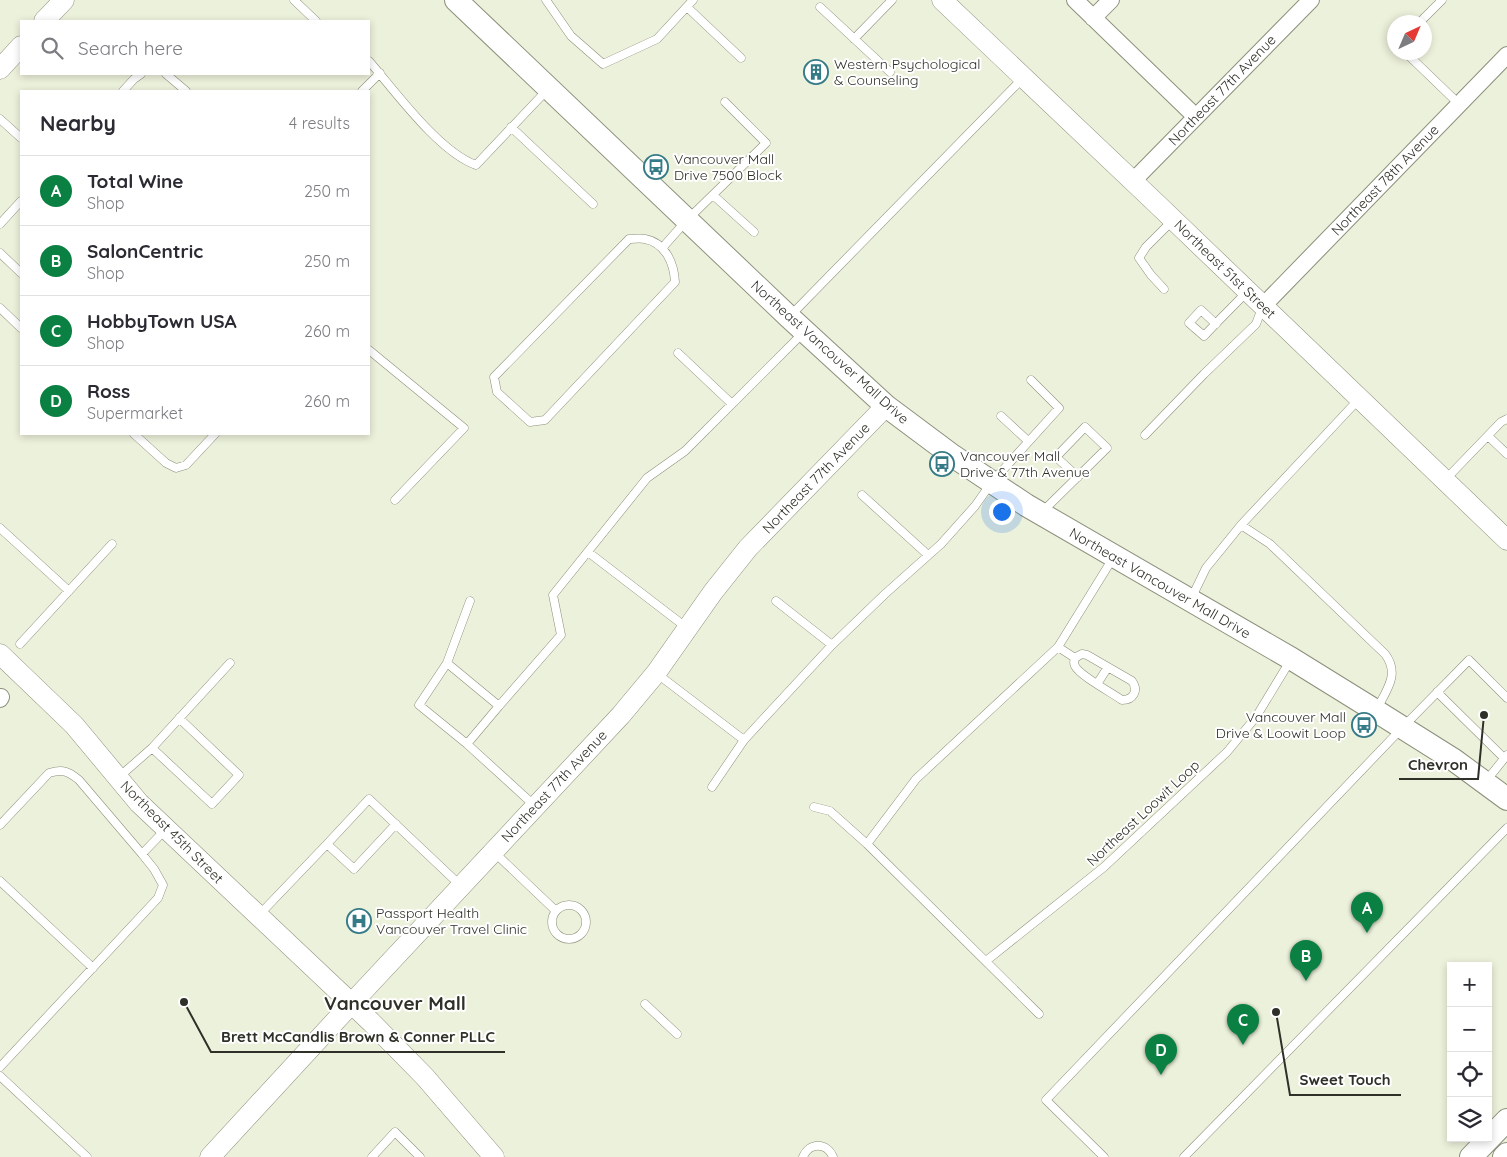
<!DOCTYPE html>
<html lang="en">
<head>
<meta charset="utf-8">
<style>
	:root { --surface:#fff; --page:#f2f2f3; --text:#2b2b33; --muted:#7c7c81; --line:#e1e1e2; --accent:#0b8043 }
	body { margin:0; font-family:Quicksand,sans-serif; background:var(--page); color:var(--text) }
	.controls { position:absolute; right:15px; bottom:15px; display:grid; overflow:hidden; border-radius:0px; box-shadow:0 2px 8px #0003 }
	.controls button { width:45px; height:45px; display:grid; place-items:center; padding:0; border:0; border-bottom:1px solid var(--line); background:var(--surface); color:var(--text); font:25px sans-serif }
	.compass { position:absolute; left:1387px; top:15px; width:45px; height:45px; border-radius:50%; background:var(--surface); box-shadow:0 2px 8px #0003; rotate:44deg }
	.you { position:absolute; left:1001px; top:511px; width:18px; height:18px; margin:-12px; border:4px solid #fff; border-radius:50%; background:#1a73e8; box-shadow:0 0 0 8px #1a73e833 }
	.badge { display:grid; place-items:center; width:32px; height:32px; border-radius:50%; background:var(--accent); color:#fff; font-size:16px; font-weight:700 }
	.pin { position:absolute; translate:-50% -41px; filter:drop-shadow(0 1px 2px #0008) }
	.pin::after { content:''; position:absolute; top:26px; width:18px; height:15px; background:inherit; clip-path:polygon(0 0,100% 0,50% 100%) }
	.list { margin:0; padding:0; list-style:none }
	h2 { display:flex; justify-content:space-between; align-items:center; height:65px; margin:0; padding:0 20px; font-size:21px }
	h2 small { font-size:16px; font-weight:400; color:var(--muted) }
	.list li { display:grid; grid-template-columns:32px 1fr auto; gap:15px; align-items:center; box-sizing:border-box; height:70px; padding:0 20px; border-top:1px solid var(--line) }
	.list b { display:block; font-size:19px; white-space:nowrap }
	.list p { margin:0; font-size:16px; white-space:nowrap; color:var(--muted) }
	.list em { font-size:16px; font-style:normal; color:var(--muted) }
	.icon { flex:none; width:28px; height:28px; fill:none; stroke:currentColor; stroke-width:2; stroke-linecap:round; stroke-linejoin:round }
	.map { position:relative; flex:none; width:1507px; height:1157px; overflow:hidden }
	.search { position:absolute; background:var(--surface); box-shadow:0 2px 8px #0003; left:20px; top:20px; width:350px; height:55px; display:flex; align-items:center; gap:12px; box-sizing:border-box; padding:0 18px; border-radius:0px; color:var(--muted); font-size:19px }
	.panel { position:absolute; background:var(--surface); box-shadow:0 2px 8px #0003; left:20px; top:90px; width:350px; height:345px; border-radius:0px }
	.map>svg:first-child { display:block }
</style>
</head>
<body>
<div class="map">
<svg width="1507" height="1157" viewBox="0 0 1507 1157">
	<rect width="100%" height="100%" fill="#ecf1db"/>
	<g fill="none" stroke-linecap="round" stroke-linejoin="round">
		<defs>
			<path id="service" d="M 294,0 L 316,21
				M 546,0 L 571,36 L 603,64 L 657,39 L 693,0
				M 687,7 L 741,58
				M 820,7 L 890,72
				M 1420,22 L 1442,0
				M 854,39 L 892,0
				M 1405,52 L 1459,104
				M 369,61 C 395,91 439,152 476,165 L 548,89
				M 166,74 L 186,91
				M 123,91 L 134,79 L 141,74
				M 362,91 L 380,73
				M 0,119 L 21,138
				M 511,127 L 593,204
				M 713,195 L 754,232
				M 0,224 L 21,201
				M 629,239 C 634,239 640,238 645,239 C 666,243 674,264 675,282 L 545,420 L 530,422 L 497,392 L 494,377 Z
				M 663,247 L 687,220 L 766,143 L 725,102
				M 0,253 L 21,273
				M 1164,289 L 1151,275 L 1139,258 L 1146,247 L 1172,221
				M 0,308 L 21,328
				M 791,315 L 1024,77
				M 1216,324 L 1201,310 L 1189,323 L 1204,336 C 1218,321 1233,306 1248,291
				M 369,350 L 464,428 L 395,500
				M 678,353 L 732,404
				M 1001,416 L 1028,441
				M 134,434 L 166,463 L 176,468 L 186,465 L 215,434
				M 1145,435 L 1204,374 L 1256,324 L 1262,308
				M 1488,436 L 1507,454
				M 1446,479 L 1501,422 L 1507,419
				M 862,495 L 928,555
				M 1042,512 L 1107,448 L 1085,427 L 1056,457 L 1078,477
				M 1241,525 L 1359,399
				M 0,528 L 69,591
				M 588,552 L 687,628
				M 1191,599 L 1206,568 L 1241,525 L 1270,544 L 1385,654 C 1400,674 1387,689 1377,709
				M 470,601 L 447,663 L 499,706 L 561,635 L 553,595 L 647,478 L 685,451 L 803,333
				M 776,601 L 832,645
				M 20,644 L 112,544
				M 1058,647 L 1075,658
				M 1082,654 L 1087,655 L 1132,681 C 1139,691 1133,700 1122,700 C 1112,693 1079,675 1075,666 C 1072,659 1077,656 1082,654 Z
				M 447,663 L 419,705 L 467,744 L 499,706
				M 656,673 L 744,740
				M 1097,684 L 1108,667
				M 1437,692 L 1504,758
				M 467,744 L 535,806
				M 152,748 L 212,804 L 239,775 L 179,718
				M 119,777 L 152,748 L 230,663
				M 1486,781 L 1507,755
				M 712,787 L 744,740 L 767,715 L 832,645 L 885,594 L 941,544 L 975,506 L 992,482 L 1059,408 L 1031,380
				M 814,807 L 830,811 L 867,844 L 1039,1014
				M 396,824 L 354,869 L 327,844 L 369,799 L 461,886
				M 0,825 L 49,773 C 63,769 68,771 79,780 L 142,854
				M 867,844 L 916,779 L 1058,647 L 1113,558
				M 495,853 L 556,911
				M 0,881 L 93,968
				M552 922a17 17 0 1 1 34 0a17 17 0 1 1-34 0Z
				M 259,915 L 327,844
				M 986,961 L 1104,867 L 1227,752 L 1256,717 L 1290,661
				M 645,1004 L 677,1034
				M 0,1067 L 158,898 L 163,885 L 154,869 L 142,854 L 165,830
				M 0,1076 L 87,1157
				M 372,1157 L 395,1132 L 420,1157
				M 803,1157 C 809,1142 827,1142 833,1157
				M 1104,1157 L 1046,1100 L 1403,727 L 1469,660 L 1507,698
				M 1184,1157 L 1507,828"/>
			<path id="minor" d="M 1075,0 L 1196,117
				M 1093,18 L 1111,0
				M 1133,181 L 1311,0
				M 1263,306 L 1507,55
				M 0,699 L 1,697"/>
			<path id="tertiary" d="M 942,0 L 1158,205 L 1507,540
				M 44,21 L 64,0
				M 0,69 L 21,46
				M 0,654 L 74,725 L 139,803 L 371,1022 L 425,1077 L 494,1157
				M 210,1157 L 351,1004 L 621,715 L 656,673 L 713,592 L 748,548 L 886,406"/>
			<path id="secondary" d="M 456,0 L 789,317 L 886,406 L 953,456 L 1026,505 L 1292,659 L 1376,711 L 1454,760 L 1507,799
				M 1471,1157 L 1507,1120
				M 1504,1157 L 1507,1154"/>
		</defs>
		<use href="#service" stroke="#8c907c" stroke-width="9"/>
		<use href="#minor" stroke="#8c907c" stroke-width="18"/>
		<use href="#tertiary" stroke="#8c907c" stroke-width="21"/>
		<use href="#secondary" stroke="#8c907c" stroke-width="24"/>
		<use href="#service" stroke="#fff" stroke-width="8"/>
		<use href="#minor" stroke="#fff" stroke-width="16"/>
		<use href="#tertiary" stroke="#fff" stroke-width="20"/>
		<use href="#secondary" stroke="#fff" stroke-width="22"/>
	</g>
	<defs>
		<symbol id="building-ring" viewBox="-11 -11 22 22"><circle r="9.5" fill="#fff" stroke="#357b87" stroke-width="1.5"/><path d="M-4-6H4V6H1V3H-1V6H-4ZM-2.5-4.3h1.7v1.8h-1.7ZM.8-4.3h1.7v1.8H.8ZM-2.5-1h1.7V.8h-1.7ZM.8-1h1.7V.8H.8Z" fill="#357b87"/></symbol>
		<symbol id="bus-ring" viewBox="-11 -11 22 22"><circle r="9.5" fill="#fff" stroke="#357b87" stroke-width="1.5"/><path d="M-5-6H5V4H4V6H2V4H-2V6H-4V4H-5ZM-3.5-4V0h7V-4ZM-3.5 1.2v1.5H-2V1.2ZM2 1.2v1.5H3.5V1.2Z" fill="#357b87"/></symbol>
		<symbol id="hospital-ring" viewBox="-11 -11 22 22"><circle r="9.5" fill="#fff" stroke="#357b87" stroke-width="1.5"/><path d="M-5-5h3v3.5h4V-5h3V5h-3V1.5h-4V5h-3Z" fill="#357b87"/></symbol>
	</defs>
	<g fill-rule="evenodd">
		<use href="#building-ring" x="802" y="58" width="28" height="28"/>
		<use href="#bus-ring" x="642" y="153" width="28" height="28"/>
		<use href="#bus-ring" x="928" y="450" width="28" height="28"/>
		<use href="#bus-ring" x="1350" y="711" width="28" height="28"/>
		<use href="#hospital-ring" x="345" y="907" width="28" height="28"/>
	</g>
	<g text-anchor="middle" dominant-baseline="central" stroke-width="4" stroke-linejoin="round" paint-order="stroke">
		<g font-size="14" fill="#2f3028" stroke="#fff" text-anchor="start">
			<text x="834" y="64">Western Psychological<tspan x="834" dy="16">&amp; Counseling</tspan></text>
			<text x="674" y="159">Vancouver Mall<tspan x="674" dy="16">Drive 7500 Block</tspan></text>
			<text x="960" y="456">Vancouver Mall<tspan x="960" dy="16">Drive &amp; 77th Avenue</tspan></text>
			<text x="1346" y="717" text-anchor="end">Vancouver Mall<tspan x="1346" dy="16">Drive &amp; Loowit Loop</tspan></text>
			<text x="376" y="913">Passport Health<tspan x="376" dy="16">Vancouver Travel Clinic</tspan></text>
		</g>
		<g font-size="14" fill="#2f3028" stroke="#fff">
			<text transform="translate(1222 90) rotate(-46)">Northeast 77th Avenue</text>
			<text transform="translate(1385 180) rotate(-46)">Northeast 78th Avenue</text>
			<text transform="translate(1225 269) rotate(44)">Northeast 51st Street</text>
			<text transform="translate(830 352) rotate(42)">Northeast Vancouver Mall Drive</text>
			<text transform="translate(816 478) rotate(-46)">Northeast 77th Avenue</text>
			<text transform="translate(1160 583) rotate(30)">Northeast Vancouver Mall Drive</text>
			<text transform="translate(554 786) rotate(-47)">Northeast 77th Avenue</text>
			<text transform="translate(1143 813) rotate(-43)">Northeast Loowit Loop</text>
			<text transform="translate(172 832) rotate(45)">Northeast 45th Street</text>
		</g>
		<g font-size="19" font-weight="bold" fill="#2f3028" stroke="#fff">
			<text x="395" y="1003">Vancouver Mall</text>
		</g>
	</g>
	<path fill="none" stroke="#2f3028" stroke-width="2" d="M1484 715L1478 779H1399M184 1002L211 1052H505M1276 1012L1290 1095H1401"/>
	<g fill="#2f3028" stroke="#fff" stroke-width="2">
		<circle cx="1484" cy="715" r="5"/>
		<circle cx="184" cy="1002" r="5"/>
		<circle cx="1276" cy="1012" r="5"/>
	</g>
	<g font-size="15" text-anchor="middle" font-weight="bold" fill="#2f3028" stroke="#fff" stroke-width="4" stroke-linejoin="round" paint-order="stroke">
		<text x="1438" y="770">Chevron</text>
		<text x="358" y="1042">Brett McCandlis Brown &amp; Conner PLLC</text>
		<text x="1345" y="1085">Sweet Touch</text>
	</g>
</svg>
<div class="controls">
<button>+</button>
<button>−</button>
<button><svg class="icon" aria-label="locate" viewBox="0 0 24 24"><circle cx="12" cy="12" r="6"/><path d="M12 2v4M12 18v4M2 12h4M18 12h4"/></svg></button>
<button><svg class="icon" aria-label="layers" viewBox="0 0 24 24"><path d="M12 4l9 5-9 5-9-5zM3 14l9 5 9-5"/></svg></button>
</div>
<svg class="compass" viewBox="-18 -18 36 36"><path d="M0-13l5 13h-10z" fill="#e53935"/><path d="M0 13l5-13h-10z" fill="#7c7c81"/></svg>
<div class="you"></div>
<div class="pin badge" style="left:1367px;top:933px">A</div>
<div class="pin badge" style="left:1306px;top:981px">B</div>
<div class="pin badge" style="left:1243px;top:1045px">C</div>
<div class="pin badge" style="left:1161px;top:1075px">D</div>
<div class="search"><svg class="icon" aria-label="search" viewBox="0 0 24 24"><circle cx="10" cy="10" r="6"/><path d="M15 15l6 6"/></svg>Search here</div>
<section class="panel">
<h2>Nearby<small>4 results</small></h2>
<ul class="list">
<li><span class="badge">A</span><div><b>Total Wine</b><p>Shop</p></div><em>250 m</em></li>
<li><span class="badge">B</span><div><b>SalonCentric</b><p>Shop</p></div><em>250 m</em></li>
<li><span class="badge">C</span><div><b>HobbyTown USA</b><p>Shop</p></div><em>260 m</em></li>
<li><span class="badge">D</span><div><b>Ross</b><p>Supermarket</p></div><em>260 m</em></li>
</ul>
</section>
</div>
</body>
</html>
